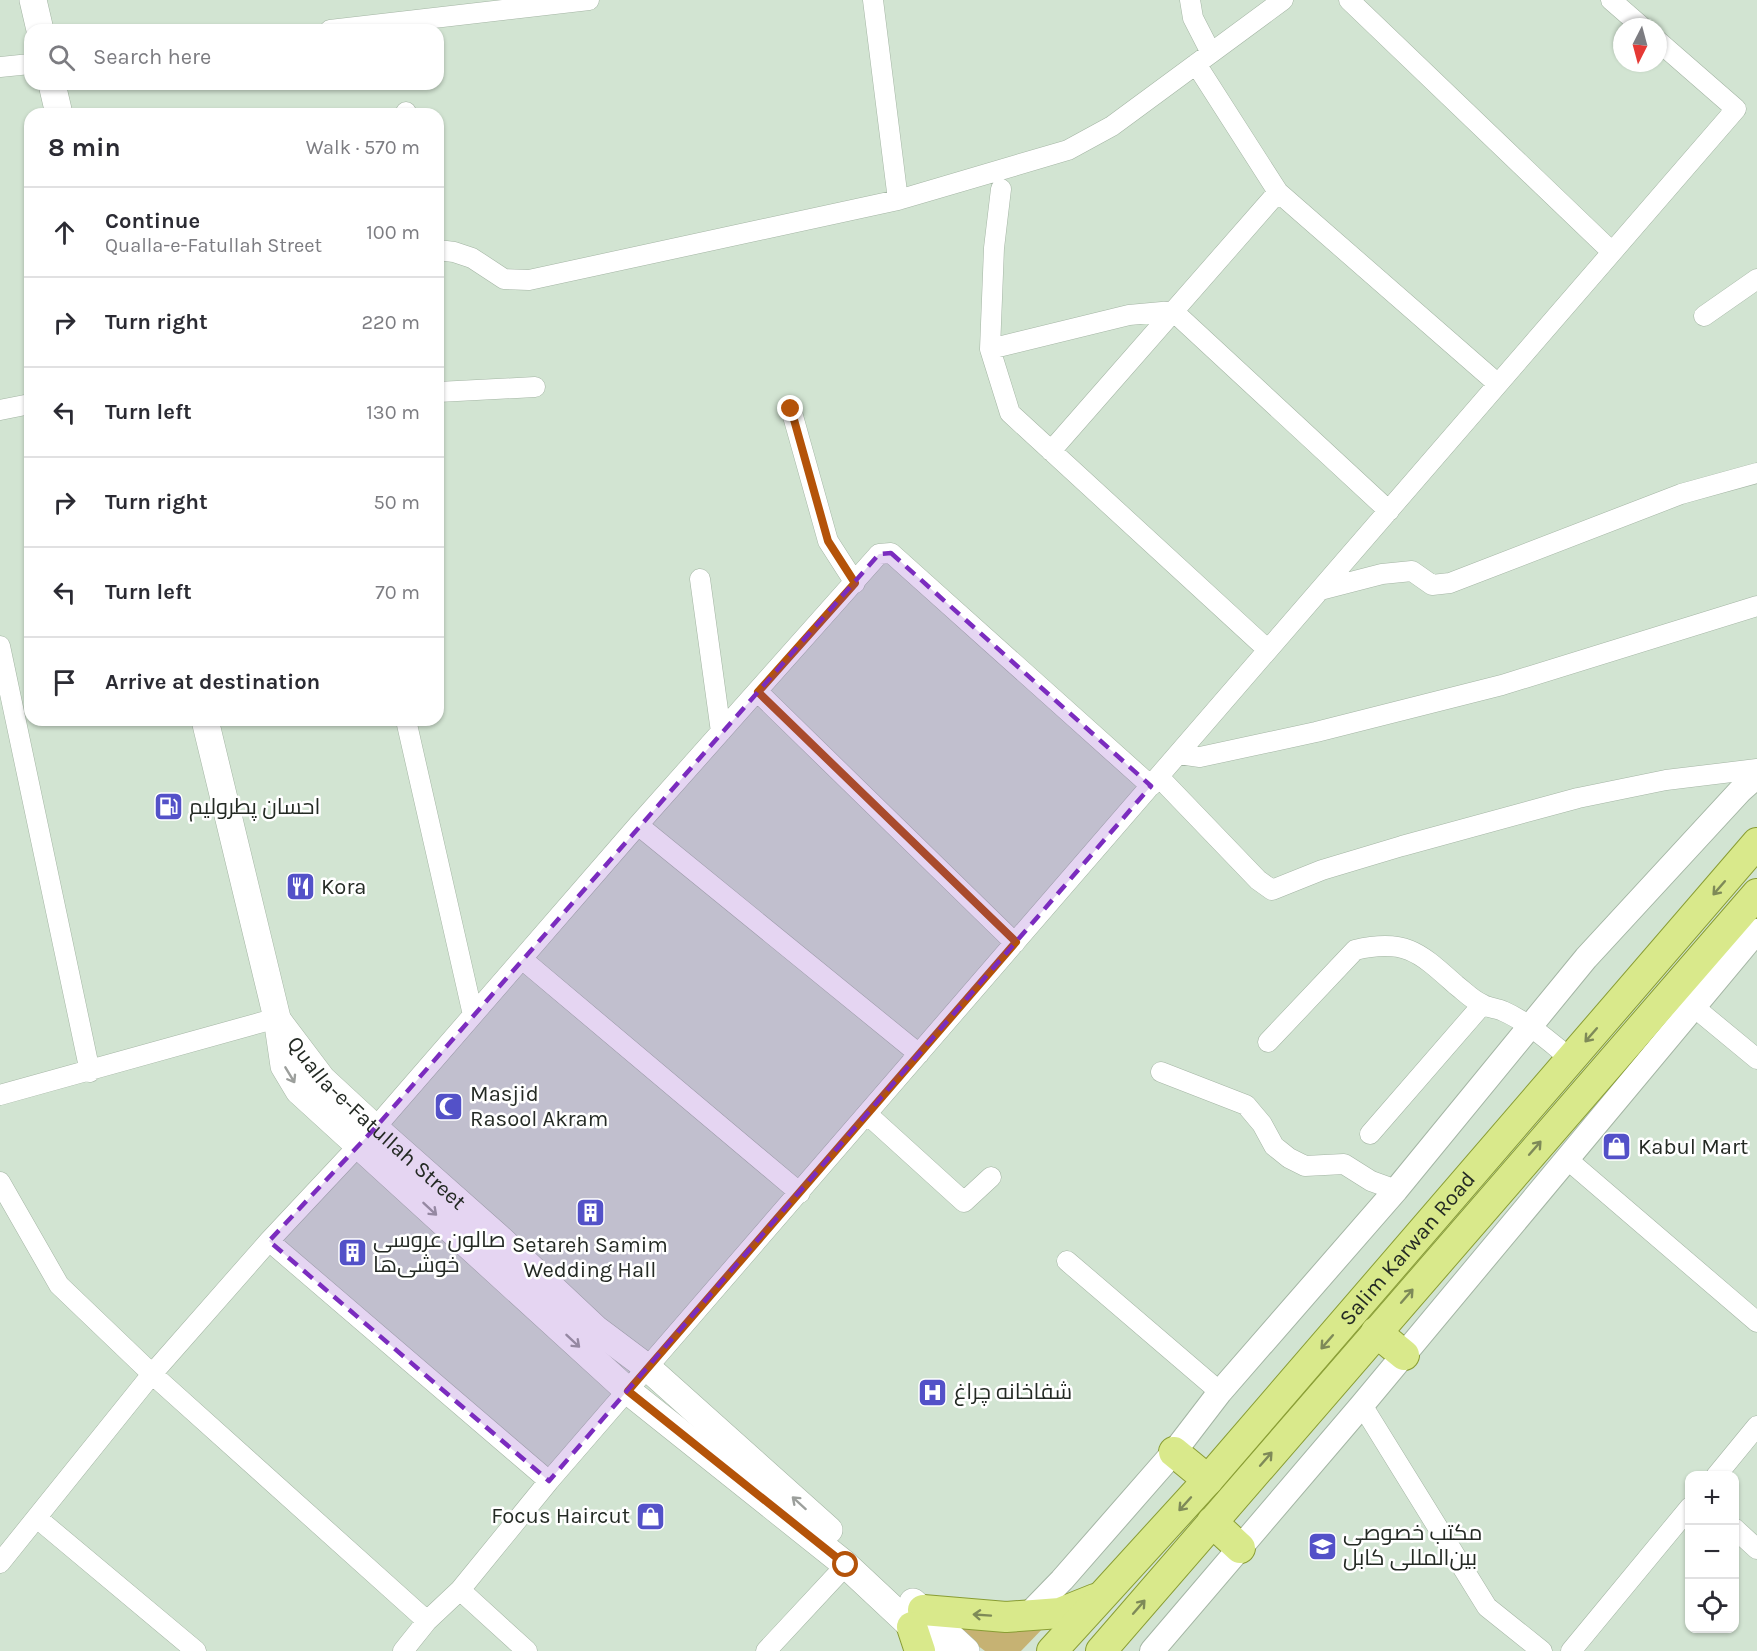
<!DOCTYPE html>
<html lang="en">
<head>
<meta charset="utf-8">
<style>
	:root { --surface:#fff; --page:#f2f2f3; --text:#2b2b33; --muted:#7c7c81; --line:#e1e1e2 }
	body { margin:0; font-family:Karla,Cairo,sans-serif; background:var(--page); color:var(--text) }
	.controls { position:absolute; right:18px; bottom:18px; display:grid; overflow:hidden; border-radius:12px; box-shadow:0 2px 4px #0004 }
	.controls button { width:54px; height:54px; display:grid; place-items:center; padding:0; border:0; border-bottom:2px solid var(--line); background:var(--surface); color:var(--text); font:30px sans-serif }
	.compass { position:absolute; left:1613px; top:18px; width:54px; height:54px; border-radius:50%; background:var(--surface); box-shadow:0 2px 4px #0004; rotate:186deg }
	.stop { position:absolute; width:18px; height:18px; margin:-14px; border:4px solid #b45309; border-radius:50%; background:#fff }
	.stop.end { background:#b45309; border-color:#fff; box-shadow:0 2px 6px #0008 }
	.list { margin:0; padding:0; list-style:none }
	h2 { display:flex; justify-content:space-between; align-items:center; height:78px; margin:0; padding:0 24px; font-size:26px }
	h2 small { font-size:20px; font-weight:400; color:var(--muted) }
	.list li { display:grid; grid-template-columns:39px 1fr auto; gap:18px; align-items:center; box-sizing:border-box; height:90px; padding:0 24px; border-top:2px solid var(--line) }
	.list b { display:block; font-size:22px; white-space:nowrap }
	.list p { margin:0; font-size:20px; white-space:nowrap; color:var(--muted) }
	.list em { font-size:20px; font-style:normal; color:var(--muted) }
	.icon { flex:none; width:33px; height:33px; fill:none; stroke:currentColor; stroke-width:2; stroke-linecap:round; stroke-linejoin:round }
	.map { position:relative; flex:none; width:1757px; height:1651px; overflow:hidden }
	.search { position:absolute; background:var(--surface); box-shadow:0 2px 4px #0004; left:24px; top:24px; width:420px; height:66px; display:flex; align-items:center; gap:15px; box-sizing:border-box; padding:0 21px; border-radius:18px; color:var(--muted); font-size:22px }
	.panel { position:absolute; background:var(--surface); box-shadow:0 2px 4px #0004; left:24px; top:108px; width:420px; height:618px; border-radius:18px }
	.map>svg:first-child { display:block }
</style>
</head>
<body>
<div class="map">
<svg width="1757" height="1651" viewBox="0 0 1757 1651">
	<rect width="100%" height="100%" fill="#d2e4d2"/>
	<path fill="#c6b273" d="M 1050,1621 L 1021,1651 L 985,1651 L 950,1625 Z"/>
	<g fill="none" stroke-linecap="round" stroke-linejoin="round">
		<defs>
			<path id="minor" d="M 873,0 L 898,200
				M 1190,0 L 1193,18 L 1211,53
				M 1349,0 L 1612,252
				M 1611,0 L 1642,27
				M 330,30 L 589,0
				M 1196,64 L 1278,192 L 1498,384
				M 0,67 L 30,64
				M 406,112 L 406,114
				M 1001,189 L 994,248 L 990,349 L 1010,413 L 1268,650
				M 438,250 L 454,252 L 472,258 L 504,279 L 529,280 L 898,200 L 1068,150 L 1112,126 L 1283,0
				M 1704,316 L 1757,279
				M 990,349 L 1129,315 L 1173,311 L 1389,511
				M 438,392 L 535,387
				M 791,409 L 828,541 L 855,583
				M 0,410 L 30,404
				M 1051,451 L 1278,192
				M 700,579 L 721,732
				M 1320,590 L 1382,574 L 1412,571 L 1432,585 L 1450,583 L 1681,494 L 1757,473
				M 0,646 L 90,1072
				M 758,692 L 1015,943
				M 406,720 L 473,1015
				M 1179,754 L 1200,757 L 1316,732 L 1502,685 L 1757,606
				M 1159,777 L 1258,880 L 1272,890 L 1322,870 L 1402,846 L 1578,798 L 1666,780 L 1757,769
				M 638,825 L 919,1054
				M 522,959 L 800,1193
				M 1694,1007 L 1757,1059
				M 1268,1042 L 1355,950 C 1406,938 1420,953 1456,985 C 1464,991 1472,1000 1482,1004 C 1488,1008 1497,1008 1503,1011 C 1528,1022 1550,1042 1571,1059
				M 1161,1072 L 1246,1105 L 1262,1124 L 1274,1146 L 1289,1158 L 1305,1166 L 1344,1164 L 1371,1181 L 1396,1190
				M 0,1095 L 277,1018
				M 867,1114 L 964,1202 L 991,1177
				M 1370,1134 L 1482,1005
				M 1568,1160 L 1757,1322
				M 0,1182 L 59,1285 L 152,1374 L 427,1621
				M 269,1241 L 549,1481
				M 1067,1261 L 1220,1392
				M 1362,1405 L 1487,1607 L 1542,1651
				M 1716,1476 L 1757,1426
				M 37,1518 L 196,1651
				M 1734,1528 L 1757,1549
				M 0,1563 L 152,1374 L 269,1241 L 375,1128 L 638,825 L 879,554 L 891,553 L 1151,786
				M 460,1590 L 527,1651
				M 403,1651 L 427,1621 L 460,1590 L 549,1481 L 1736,109 L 1658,41
				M 766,1651 L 846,1565
				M 1571,1651 L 1690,1507"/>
			<path id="tertiary" d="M 1028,1615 L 1062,1580 L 1174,1452 L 1220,1392 L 1396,1190 L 1586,958 L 1740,791 L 1757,776
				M 1152,1651 L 1362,1405 L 1757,931"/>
			<g id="secondary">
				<path d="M 33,0 L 40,30"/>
				<path d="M 52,84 L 59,114"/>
				<path d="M 205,720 L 277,1018 L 284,1066 L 299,1091 L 628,1391 L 846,1565 L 938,1651"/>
				<path id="s1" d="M 279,1022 L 322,1079 L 375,1128 L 497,1236 L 596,1329 L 648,1368 L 829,1530"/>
				<path d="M 913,1602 L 966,1651"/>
			</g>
			<g id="primary">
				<path d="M 1376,1332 L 1404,1355"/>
				<path d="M 1174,1452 L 1208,1480"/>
				<path d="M 1212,1522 L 1240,1548"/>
				<path d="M 923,1610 L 1006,1617 L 1060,1613 L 1095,1599"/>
				<path d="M 912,1627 L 920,1651"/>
				<path id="s2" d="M 1052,1651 L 1208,1480 L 1757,843"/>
				<path d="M 1101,1651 L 1757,894"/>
			</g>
		</defs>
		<use href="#minor" stroke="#a4b5a4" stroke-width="21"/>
		<use href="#tertiary" stroke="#a4b5a4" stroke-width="26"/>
		<use href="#secondary" stroke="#a4b5a4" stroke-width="28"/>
		<use href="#primary" stroke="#899d34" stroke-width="32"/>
		<use href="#minor" stroke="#fff" stroke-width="20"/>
		<use href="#tertiary" stroke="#fff" stroke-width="24"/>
		<use href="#secondary" stroke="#fff" stroke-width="27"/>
		<use href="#primary" stroke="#d9e98b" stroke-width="30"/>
	</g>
	<defs><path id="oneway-shaft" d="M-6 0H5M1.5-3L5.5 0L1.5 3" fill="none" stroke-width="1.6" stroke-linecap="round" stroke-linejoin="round" transform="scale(1.5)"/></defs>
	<g stroke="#7e8a58">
		<use href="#oneway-shaft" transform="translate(1719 888) rotate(131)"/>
		<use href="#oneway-shaft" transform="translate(1591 1035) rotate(131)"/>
		<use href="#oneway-shaft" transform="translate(1535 1148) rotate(-49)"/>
		<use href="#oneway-shaft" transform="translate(1407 1296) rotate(-49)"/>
		<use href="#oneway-shaft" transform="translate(1327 1342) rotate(131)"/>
		<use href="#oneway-shaft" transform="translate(1266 1459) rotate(-49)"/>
		<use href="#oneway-shaft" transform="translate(1185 1504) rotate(132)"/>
		<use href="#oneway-shaft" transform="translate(1139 1607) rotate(-49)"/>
		<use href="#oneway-shaft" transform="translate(982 1615) rotate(-176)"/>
	</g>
	<g stroke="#9c9f9c">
		<use href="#oneway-shaft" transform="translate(290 1075) rotate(59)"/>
		<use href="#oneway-shaft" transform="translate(430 1209) rotate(43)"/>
		<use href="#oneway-shaft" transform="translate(573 1341) rotate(43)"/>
		<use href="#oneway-shaft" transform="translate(799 1503) rotate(-138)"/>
	</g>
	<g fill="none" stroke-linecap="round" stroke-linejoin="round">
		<path stroke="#b45309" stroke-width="8" d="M 791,409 L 828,541 L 855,583 L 758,692 L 1016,942 L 628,1391 L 846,1565"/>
	</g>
	<path fill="#7b2cbf" fill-opacity="0.2" stroke="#7b2cbf" stroke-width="4.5" stroke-dasharray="12 8" stroke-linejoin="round" d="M 891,553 L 1151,786 L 549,1481 L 269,1241 L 375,1128 L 879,554 Z"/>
	<defs>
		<symbol id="fuel-square" viewBox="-11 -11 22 22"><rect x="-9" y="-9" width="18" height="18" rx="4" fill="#5351c8" stroke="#fff"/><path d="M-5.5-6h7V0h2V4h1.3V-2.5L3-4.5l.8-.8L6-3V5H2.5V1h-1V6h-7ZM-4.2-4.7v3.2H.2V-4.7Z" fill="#fff"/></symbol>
		<symbol id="restaurant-square" viewBox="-11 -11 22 22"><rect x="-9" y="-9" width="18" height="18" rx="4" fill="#5351c8" stroke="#fff"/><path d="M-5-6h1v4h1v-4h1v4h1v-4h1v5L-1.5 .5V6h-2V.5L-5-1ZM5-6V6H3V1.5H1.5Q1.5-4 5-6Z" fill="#fff"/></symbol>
		<symbol id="mosque-square" viewBox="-11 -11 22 22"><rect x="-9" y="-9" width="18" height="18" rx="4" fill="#5351c8" stroke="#fff"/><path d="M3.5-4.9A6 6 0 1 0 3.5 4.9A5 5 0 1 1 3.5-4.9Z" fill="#fff"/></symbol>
		<symbol id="shop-square" viewBox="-11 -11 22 22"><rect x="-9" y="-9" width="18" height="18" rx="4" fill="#5351c8" stroke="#fff"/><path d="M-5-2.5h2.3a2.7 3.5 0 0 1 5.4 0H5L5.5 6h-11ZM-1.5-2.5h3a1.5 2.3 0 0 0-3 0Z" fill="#fff"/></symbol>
		<symbol id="building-square" viewBox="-11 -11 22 22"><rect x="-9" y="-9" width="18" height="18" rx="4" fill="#5351c8" stroke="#fff"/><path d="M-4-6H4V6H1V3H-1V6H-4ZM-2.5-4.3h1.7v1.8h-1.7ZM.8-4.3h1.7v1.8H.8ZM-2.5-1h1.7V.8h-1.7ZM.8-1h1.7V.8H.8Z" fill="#fff"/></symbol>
		<symbol id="hospital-square" viewBox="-11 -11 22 22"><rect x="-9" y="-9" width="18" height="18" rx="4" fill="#5351c8" stroke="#fff"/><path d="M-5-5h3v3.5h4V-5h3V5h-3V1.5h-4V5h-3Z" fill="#fff"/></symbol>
		<symbol id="school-square" viewBox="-11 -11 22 22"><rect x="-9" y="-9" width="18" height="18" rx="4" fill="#5351c8" stroke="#fff"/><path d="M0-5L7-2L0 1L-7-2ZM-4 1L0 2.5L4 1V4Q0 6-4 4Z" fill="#fff"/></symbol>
	</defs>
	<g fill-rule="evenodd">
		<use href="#fuel-square" x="152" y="790" width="33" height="33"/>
		<use href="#restaurant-square" x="284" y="870" width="33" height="33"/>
		<use href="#mosque-square" x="432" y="1090" width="33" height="33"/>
		<use href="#shop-square" x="1600" y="1130" width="33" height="33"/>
		<use href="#building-square" x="574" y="1196" width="33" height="33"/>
		<use href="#building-square" x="336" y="1236" width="33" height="33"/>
		<use href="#hospital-square" x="916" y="1376" width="33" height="33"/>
		<use href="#shop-square" x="634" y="1500" width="33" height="33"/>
		<use href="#school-square" x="1306" y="1530" width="33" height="33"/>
	</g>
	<g text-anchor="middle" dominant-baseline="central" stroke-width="5" stroke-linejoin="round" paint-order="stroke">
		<g font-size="22" fill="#242a24" stroke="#fff" text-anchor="start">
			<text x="189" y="807">احسان پطرولیم</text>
			<text x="321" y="887">Kora</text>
			<text x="470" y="1094">Masjid<tspan x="470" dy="25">Rasool Akram</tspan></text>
			<text x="1638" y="1147">Kabul Mart</text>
			<text x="373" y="1240">صالون عروسی<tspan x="373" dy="25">خوشی‌ها</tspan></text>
			<text x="590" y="1245" text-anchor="middle">Setareh Samim<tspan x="590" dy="25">Wedding Hall</tspan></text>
			<text x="954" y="1392">شفاخانه چراغ</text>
			<text x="630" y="1516" text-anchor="end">Focus Haircut</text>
			<text x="1343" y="1533">مکتب خصوصی<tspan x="1343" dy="25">بین‌المللی کابل</tspan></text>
		</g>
		<g font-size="22" fill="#242a24" stroke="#fff">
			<text stroke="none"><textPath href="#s1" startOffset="141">Qualla-e-Fatullah Street</textPath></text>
			<text stroke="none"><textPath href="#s2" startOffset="537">Salim Karwan Road</textPath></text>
		</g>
	</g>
</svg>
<div class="controls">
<button>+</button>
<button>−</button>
<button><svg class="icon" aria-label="locate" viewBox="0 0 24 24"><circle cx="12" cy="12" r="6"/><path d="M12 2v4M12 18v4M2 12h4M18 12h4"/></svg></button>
</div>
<svg class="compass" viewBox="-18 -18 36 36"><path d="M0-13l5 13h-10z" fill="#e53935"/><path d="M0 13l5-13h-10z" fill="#7c7c81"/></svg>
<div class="stop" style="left:846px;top:1565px"></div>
<div class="stop end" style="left:791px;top:409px"></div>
<div class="search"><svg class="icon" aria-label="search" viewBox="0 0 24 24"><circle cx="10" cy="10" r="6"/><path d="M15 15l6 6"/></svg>Search here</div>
<section class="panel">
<h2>8 min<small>Walk · 570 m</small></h2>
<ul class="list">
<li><svg class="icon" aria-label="ahead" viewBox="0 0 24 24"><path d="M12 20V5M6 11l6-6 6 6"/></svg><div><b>Continue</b><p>Qualla-e-Fatullah Street</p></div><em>100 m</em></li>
<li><svg class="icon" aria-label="right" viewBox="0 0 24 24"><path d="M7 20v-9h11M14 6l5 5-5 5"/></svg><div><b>Turn right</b></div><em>220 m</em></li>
<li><svg class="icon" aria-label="left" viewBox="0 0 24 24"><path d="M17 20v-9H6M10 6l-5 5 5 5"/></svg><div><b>Turn left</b></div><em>130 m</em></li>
<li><svg class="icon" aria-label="right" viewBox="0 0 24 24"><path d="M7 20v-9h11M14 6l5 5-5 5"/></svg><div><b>Turn right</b></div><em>50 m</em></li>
<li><svg class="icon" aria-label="left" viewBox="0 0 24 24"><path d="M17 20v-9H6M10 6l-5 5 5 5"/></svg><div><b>Turn left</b></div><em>70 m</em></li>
<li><svg class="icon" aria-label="arrive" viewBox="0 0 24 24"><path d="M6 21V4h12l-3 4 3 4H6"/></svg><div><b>Arrive at destination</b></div></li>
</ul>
</section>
</div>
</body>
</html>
